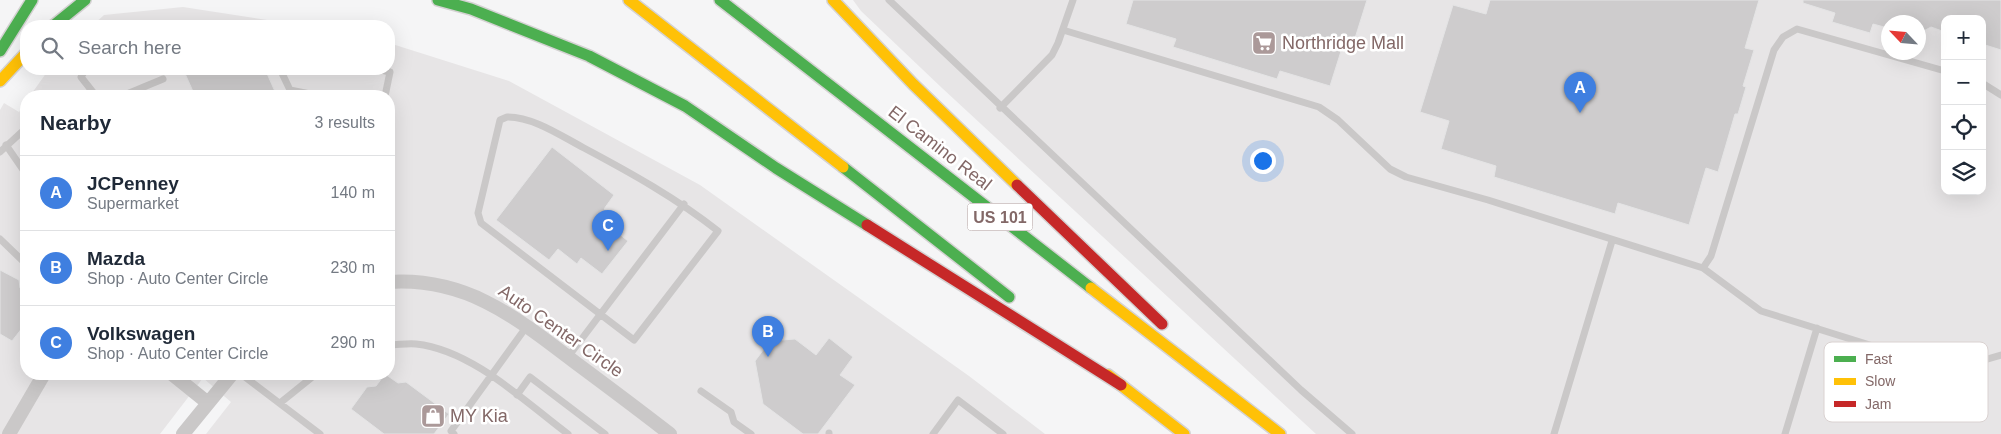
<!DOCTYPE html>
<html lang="en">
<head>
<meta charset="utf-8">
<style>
	:root { --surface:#fff; --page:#f2f2f3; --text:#1f2937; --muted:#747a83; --line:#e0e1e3; --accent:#5e5b63 }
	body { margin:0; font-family:Arial,sans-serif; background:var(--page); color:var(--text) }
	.controls { position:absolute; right:15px; top:15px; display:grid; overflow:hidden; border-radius:10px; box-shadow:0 5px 20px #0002 }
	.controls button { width:45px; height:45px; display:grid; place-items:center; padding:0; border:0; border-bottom:1px solid var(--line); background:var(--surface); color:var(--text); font:25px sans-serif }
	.compass { position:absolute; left:1881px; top:15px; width:45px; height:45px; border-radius:50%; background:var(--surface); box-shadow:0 5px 20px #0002; rotate:296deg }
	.you { position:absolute; left:1262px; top:160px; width:18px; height:18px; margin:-12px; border:4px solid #fff; border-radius:50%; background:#1a73e8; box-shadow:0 0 0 8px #1a73e833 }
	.badge { display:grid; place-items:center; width:32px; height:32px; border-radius:50%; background:var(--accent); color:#fff; font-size:16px; font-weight:700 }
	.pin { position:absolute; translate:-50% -41px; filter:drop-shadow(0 1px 2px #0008) }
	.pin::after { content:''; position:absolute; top:26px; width:18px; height:15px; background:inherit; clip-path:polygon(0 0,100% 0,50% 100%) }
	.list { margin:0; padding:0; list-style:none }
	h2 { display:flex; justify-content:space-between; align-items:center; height:65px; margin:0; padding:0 20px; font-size:21px }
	h2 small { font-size:16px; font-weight:400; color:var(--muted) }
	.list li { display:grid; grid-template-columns:32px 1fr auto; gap:15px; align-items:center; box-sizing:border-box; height:75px; padding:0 20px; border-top:1px solid var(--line) }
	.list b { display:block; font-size:19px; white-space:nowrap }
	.list p { margin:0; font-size:16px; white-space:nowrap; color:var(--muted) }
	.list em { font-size:16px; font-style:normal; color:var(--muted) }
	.icon { flex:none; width:28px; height:28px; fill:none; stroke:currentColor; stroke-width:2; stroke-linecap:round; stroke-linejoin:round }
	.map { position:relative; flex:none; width:2001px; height:434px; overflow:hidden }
	.search { position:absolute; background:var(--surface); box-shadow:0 5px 20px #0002; left:20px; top:20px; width:375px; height:55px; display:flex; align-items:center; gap:12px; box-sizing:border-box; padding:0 18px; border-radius:20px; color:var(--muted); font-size:19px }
	.panel { position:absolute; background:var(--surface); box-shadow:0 5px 20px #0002; left:20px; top:90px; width:375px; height:290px; border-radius:20px }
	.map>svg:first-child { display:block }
</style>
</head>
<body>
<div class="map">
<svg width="2001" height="434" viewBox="0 0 2001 434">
	<rect width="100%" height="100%" fill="#f5f5f6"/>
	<path fill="#e7e5e6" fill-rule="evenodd" d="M 853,0 L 2001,0 L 2001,434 L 1316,434 L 942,88 L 861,11 ZM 1945,19 L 1982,19 L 1982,191 L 1945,191 ZM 1888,22 L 1918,22 L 1918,52 L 1888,52 Z
		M 183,7 L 307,26 L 92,26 L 104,15 Z
		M 389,43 L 509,81 L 700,185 L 969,376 L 1045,434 L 206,434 L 231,402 L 203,378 L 160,434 L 0,434 L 0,110 L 4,103 L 19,112 L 26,102 L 26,374 L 389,374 L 389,96 L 30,96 L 49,69 L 389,69 Z"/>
	<path fill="#cecccd" stroke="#e4e4e5" d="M 1133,0 L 1367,0 L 1351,51 L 1342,48 L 1330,86 L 1280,71 L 1277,79 L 1173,47 L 1176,39 L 1126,24 Z
		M 1490,0 L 1759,0 L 1745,48 L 1754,50 L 1743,86 L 1746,87 L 1738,114 L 1735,114 L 1718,172 L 1706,168 L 1689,225 L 1618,203 L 1615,214 L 1494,177 L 1496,166 L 1441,149 L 1449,121 L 1420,112 L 1453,5 L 1486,14 Z
		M 1803,0 L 2001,0 L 2001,50 L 1982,44 L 1982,19 L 1945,19 L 1945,32 L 1931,27 L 1918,34 L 1918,22 L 1888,22 L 1888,28 L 1873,24 L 1870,33 L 1832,22 L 1835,13 L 1803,3 Z
		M 183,69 L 265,69 L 277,96 L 195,96 Z
		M 552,147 L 614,195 L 604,209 L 624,225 L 618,233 L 628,241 L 602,274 L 581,258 L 577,264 L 558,249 L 549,260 L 496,220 Z
		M 0,270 L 19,280 L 20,288 L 26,292 L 26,323 L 12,341 L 0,334 Z
		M 829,338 L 853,357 L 840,375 L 855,385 L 818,434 L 803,434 L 763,404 L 755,361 L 770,341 L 795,339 L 816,355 Z
		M 385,374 L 398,383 L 406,382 L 449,414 L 434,434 L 384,434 L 351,409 L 367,387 L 376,386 Z"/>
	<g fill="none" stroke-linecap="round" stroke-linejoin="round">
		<defs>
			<path id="fast" d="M 438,0 L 471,9 L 589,56 L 685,106 L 776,168 L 867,225
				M 720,0 L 1091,288
				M 53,26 L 85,0
				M 0,51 L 32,0
				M 843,167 L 1009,297"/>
			<path id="slow" d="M 629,0 L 843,167
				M 833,0 L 913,84 L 1017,185
				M 0,81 L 26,53
				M 1091,288 L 1280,434
				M 1108,375 L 1184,434"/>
			<path id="jam" d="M 1017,185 L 1162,324
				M 867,225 L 1121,385"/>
		</defs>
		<use href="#fast" stroke="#d4d2d2" stroke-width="14"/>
		<use href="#slow" stroke="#d4d2d2" stroke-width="14"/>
		<use href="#jam" stroke="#d4d2d2" stroke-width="14"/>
		<path stroke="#cac8c8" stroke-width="7" d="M 889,0 L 1301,390 L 1352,434
			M 1063,30 L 1319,107 L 1338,120 L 1390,169 L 1406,177 L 1488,200 L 1703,268 L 1761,311 L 1937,366 L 1960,367 L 2001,355
			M 86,69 L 81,77 L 96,96
			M 280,69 L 290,90 L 320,96
			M 377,69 L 390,72 L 385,96
			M 1982,83 L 2001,95
			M 122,96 L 163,79
			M 1000,108 L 1052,55 L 1058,43 L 1073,0
			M 507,117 C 534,117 561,136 584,148 C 631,173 676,198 718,231 L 634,340 L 481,223 L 478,213 L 500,120 Z
			M 6,145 L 26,174
			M 0,152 L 26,128
			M 0,239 L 26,264
			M 1703,268 L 1711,256 L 1774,50 L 1783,37 L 1797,29 L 1945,71
			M 389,345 C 398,345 407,343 416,344 C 472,350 524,401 568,434
			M 568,357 L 684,204
			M 241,374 L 320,434
			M 701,391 L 731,412 L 734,422 L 751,434
			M 517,395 L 530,377 L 605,434
			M 280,403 L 316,374
			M 454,434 L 451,431 L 527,326
			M 829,434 L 829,433
			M 933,434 L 958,400 L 1003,434
			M 1554,434 L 1612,241
			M 1785,434 L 1817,328"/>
		<path stroke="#cac8c8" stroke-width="14" d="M 389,282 C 467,277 517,318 576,363 C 607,386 639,410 670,434
			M 172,374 L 208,403
			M 9,434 L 44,374
			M 183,434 L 232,374"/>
		<use href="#fast" stroke="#4caf50" stroke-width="11"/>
		<use href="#slow" stroke="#ffc107" stroke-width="11"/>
		<use href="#jam" stroke="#c62828" stroke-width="11"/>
	</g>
	<defs>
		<symbol id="supermarket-square" viewBox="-11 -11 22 22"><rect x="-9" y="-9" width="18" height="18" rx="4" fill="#ab9999" stroke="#fff"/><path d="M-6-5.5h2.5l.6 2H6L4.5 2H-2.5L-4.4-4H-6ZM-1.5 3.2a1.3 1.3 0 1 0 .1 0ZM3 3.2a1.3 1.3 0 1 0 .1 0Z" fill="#fff"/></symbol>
		<symbol id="shop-square" viewBox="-11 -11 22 22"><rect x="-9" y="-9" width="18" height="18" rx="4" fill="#ab9999" stroke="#fff"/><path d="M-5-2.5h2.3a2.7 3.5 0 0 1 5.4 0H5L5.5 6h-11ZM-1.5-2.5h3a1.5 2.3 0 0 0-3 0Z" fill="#fff"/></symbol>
	</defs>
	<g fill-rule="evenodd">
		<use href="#supermarket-square" x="1250" y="29" width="28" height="28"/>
		<use href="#shop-square" x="419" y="402" width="28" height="28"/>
	</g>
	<g text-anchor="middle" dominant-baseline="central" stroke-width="5" stroke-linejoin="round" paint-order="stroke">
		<rect fill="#fff" stroke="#a89595" stroke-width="1" x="967.5" y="203.5" width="65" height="27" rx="4"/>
		<g font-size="16" font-weight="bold" fill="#836867">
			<text x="1000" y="217">US 101</text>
		</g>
		<g font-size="18" fill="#836867" stroke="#fff" text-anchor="start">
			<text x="1282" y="43">Northridge Mall</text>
			<text x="450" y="416">MY Kia</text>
		</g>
		<g font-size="18" fill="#836867" stroke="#fff">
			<text transform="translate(940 148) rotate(38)">El Camino Real</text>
			<text transform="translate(561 331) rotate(35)">Auto Center Circle</text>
		</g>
	</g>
	<rect x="1824" y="342" width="164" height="80" rx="8" fill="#fff" stroke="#dad2d1" stroke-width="1"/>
	<rect x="1834" y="356" width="22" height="6" fill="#4caf50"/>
	<rect x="1834" y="378" width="22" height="7" fill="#ffc107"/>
	<rect x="1834" y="401" width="22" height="6" fill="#c62828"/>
	<g font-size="14" fill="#836867">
		<text x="1865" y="364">Fast</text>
		<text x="1865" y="386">Slow</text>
		<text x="1865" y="409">Jam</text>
	</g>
</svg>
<div class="controls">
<button>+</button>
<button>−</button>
<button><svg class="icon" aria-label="locate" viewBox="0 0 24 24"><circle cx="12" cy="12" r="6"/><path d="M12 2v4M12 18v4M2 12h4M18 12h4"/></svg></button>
<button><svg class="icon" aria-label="layers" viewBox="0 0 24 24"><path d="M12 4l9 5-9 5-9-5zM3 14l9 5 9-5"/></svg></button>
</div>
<svg class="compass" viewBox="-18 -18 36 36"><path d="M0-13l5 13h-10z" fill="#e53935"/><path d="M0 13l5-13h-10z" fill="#747a83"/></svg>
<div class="you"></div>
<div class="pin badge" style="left:1580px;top:113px;background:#3f7fe0">A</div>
<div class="pin badge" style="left:768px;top:357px;background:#3f7fe0">B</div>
<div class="pin badge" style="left:608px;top:251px;background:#3f7fe0">C</div>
<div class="search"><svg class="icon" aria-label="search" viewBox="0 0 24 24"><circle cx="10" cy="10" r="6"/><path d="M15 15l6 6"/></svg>Search here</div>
<section class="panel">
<h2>Nearby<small>3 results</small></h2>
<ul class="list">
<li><span class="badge" style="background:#3f7fe0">A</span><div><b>JCPenney</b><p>Supermarket</p></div><em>140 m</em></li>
<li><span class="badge" style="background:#3f7fe0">B</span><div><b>Mazda</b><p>Shop · Auto Center Circle</p></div><em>230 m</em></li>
<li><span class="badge" style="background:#3f7fe0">C</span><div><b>Volkswagen</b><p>Shop · Auto Center Circle</p></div><em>290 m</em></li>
</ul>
</section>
</div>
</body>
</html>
